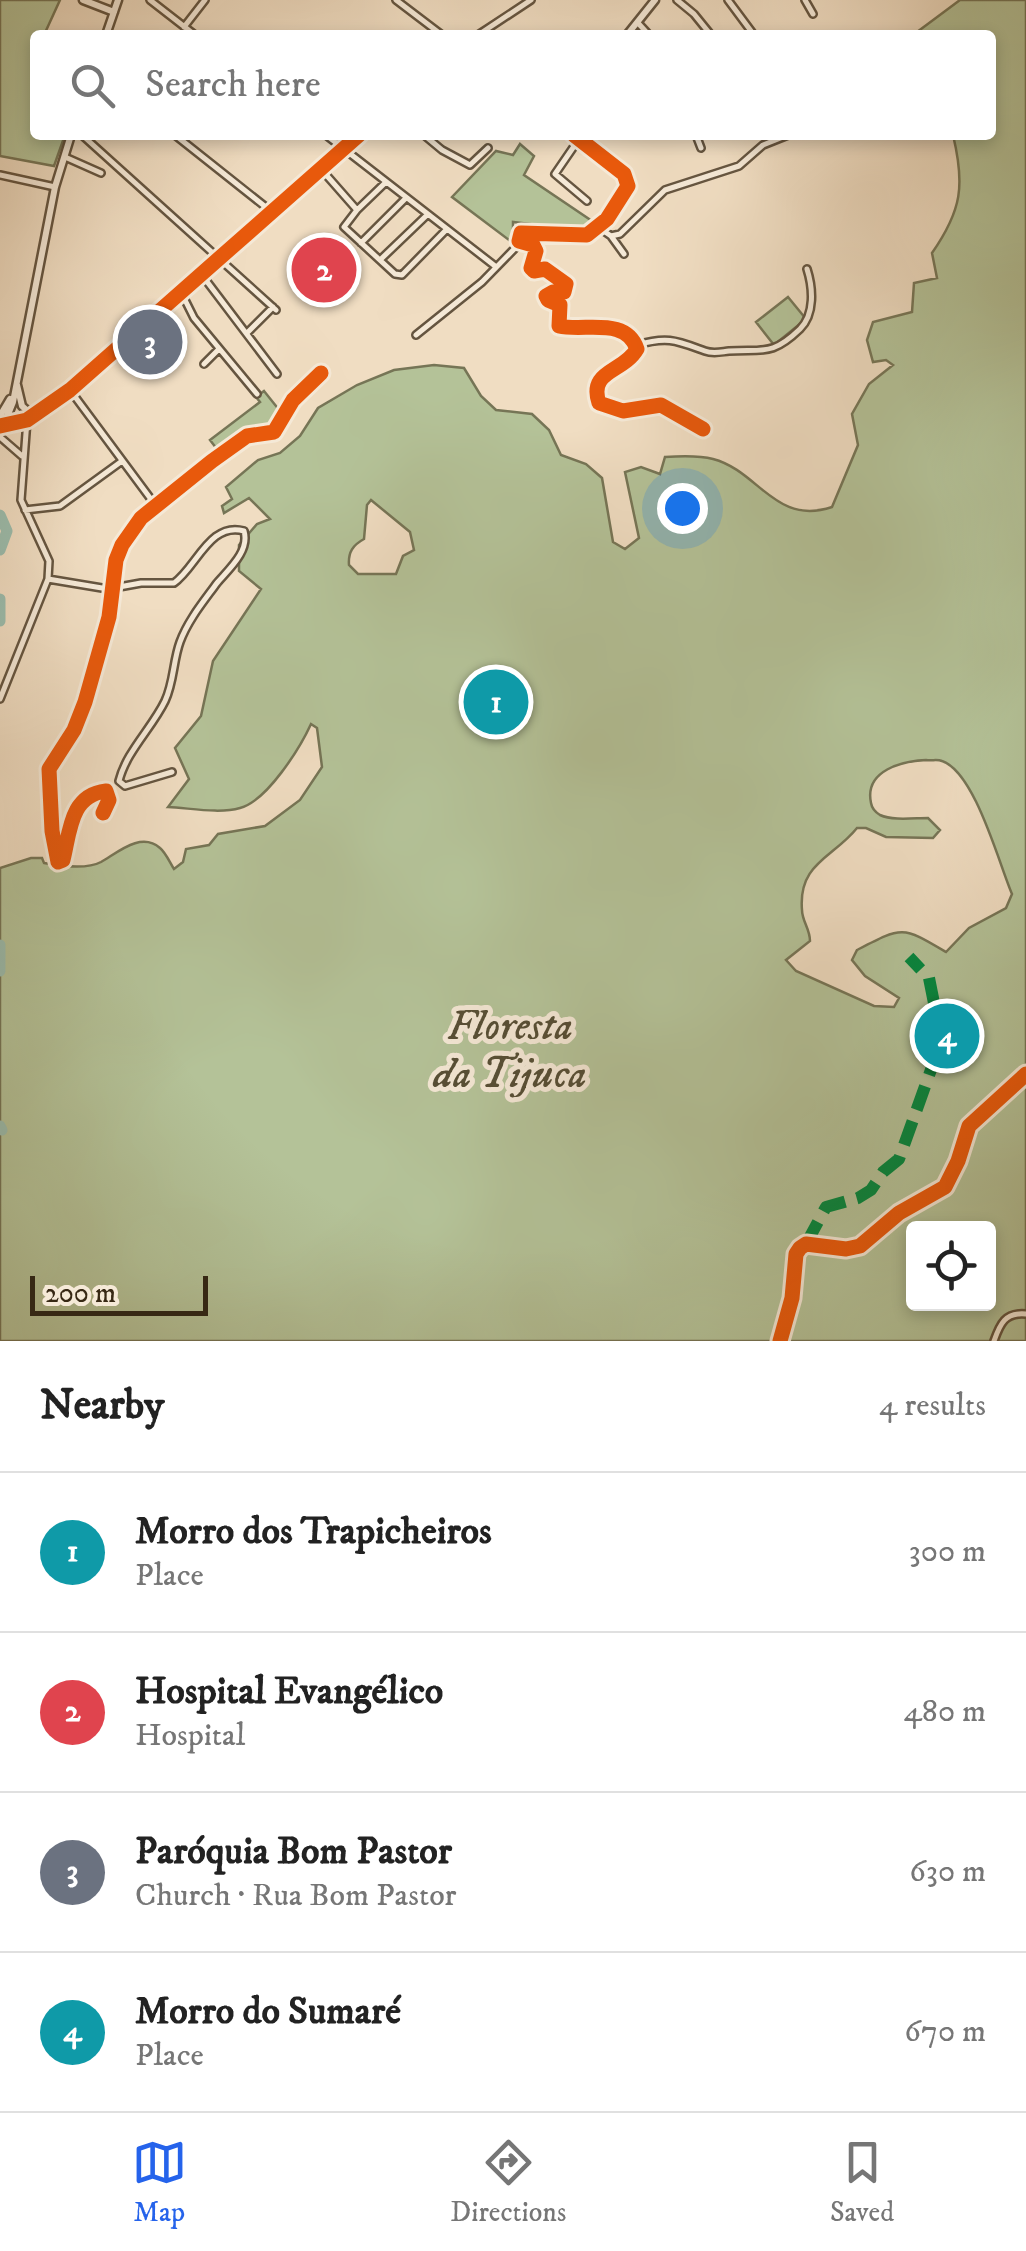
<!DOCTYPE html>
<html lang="en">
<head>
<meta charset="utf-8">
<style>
	:root { --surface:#fff; --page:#f2f2f2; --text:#222; --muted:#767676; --line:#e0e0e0; --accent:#2563eb }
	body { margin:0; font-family:"IM FELL DW Pica",serif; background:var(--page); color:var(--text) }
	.controls { position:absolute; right:30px; bottom:30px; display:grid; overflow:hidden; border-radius:10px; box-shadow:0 5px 15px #0003 }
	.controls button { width:90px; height:90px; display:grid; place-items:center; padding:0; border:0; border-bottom:2px solid var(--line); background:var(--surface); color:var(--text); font:50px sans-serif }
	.scale { position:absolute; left:30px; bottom:25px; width:178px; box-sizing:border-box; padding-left:10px; border:5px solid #372814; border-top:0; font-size:28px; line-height:35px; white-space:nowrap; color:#372814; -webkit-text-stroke:8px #f5e9d7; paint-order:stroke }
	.you { position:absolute; left:682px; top:508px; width:35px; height:35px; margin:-25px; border:8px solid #fff; border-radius:50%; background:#1a73e8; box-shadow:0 0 0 15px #1a73e833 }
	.badge { display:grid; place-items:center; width:65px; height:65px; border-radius:50%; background:var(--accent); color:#fff; font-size:32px; font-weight:700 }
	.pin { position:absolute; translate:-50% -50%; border:5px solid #fff; box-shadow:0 2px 10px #0006 }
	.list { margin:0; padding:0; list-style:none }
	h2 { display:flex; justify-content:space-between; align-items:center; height:130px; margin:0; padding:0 40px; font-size:42px }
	h2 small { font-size:32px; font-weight:400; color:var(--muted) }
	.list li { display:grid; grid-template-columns:65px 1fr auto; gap:30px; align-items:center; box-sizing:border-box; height:160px; padding:0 40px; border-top:2px solid var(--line) }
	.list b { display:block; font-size:38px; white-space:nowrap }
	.list p { margin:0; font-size:32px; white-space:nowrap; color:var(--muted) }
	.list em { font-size:32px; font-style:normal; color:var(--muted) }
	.icon { flex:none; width:55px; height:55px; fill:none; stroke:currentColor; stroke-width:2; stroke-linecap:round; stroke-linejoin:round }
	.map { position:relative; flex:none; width:1026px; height:1341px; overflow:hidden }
	.search { position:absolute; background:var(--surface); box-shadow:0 5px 15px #0003; left:30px; right:30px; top:30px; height:110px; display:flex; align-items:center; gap:25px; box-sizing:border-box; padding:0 35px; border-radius:10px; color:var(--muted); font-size:38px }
	.sheet { height:770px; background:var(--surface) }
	nav { display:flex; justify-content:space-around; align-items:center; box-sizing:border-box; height:140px; border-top:2px solid var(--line); background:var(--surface); font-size:28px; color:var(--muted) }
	nav a { display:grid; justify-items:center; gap:5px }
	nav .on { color:var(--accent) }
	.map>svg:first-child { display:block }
</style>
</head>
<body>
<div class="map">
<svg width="1026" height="1341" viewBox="0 0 1026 1341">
	<rect width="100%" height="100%" fill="#f0ddc2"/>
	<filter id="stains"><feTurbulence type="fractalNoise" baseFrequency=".002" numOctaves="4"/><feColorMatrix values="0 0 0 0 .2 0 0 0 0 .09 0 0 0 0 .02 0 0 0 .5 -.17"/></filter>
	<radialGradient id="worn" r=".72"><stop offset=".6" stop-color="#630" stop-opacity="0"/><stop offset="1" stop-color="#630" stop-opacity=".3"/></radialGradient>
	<path fill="#b4c298" stroke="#767556" stroke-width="2.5" fill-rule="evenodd" d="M 0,0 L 60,0 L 44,35 L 35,35 L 35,135 L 65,135 L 54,166 L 0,156 Z
		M 960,0 L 1026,0 L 1026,1341 L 0,1341 L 0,868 L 31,858 L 42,858 L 44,863 C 60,866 86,870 101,862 C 117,853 141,831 160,848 C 166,853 170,863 174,869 L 183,862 L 186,849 L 209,845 L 218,834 L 265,826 L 300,800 L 322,767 L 317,728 L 311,724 C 300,748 267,801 240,808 C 219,814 190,808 168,807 L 189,779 L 175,748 L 201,716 L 213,661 L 261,589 L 239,571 L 239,545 L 257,524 L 270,519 L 249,498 L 224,513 L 222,506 L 232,499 L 226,487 L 258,460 L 280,453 L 300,436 L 318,408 L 357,385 L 394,370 L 434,365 L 464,368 L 481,396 L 496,410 L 532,414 L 549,430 L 561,455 L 586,464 L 602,478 L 613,542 L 625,549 L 639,538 L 625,472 L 641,467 L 660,474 L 665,457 C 680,456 698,455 713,459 C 759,471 775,526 832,507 L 858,445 L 852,414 L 869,384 L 893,365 L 886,360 L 873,362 L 867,340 L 873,322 L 912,312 L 914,283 L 937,278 L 932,253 C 962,210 965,185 953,135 L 991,135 L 991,35 L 913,35 ZM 371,500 L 410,532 L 414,550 L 403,556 L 396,574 L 358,574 L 349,565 C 348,552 353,545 364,539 L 367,505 ZM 926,760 C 932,761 937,759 942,761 C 975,772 999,864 1012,894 L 1006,908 L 969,928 L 946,952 C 902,926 903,926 857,950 L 852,960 L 865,976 L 899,998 L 894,1007 L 874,1006 L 796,971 L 786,960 L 810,941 C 810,929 802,921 802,910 C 798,863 833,858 857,828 L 866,828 L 886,837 L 933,838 L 940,830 L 928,818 C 914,818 893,821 880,815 C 875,812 872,809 871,803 C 864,770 903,761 926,760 ZM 914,1228 L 988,1228 L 988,1304 L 914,1304 Z
		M 520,144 L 534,156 L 524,175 L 592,221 L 578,230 L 513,222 L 513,243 L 452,197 L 496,151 L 513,155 Z
		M 788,297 L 806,319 L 774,345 L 756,322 Z
		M 264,391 L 284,416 L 274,431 L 250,433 L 220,453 L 210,440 L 260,402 L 256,397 Z"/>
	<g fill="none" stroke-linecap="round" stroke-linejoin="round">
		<path stroke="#9bbdae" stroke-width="11" d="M 0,515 L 7,531 L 0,550
			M 0,599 L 0,621
			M 0,945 L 0,971
			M 0,1126 L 2,1130"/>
		<defs>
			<path id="minor" d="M 150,0 L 195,35
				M 396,0 L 442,35
				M 677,0 L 694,14 L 711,35
				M 728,0 L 754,35
				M 805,0 L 813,14
				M 638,23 L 649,35
				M 184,27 L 205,0
				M 478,35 L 531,0
				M 82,135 L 276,310
				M 175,135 L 272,212
				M 326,135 L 495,266
				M 424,135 L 442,150 L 470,165 L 488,148
				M 574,135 L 624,174 L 628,186 L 607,219 L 587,235 L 521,233 L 519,241 L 533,245 L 536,251 L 531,268 L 534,271 L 545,269 L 566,284 L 564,292 L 553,292 L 546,296 L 548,300 L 560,305 L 559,326 C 584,332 626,316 637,349 C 623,373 588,370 599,403 L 623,411 L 661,405 L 703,429
				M 696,135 L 701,148
				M 579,139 L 555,174 L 587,201
				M 65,157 L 101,173
				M 321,169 L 357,210 L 344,227 L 395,274 L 402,275 L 446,230
				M 0,175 L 55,187
				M 357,210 L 385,183
				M 598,227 L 611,236 L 620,234 L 665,190 L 739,166 L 763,145 L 788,135
				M 611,236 L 624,254
				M 361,243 L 405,199
				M 380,260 L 427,215
				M 202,275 L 277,374
				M 181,292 L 194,318 L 257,394
				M 247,333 L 273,307
				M 416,335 L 482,282 L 521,242
				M 637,345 C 668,336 677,341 705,351 C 713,354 720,352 729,351 C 764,349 772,356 800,329 C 815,314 813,288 807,269
				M 204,364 L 218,350
				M 70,390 L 156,506
				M 0,437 L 22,456
				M 25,510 L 60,506 L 122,461
				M 48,579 L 108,589 L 141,583 L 174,583 C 196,568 210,521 244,531 C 250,551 229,569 217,583 C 204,601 188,620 180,642 C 173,661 174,682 165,701 C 152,728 126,752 119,781 L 125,786 L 172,772
				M 0,699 L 48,579 L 49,561 L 21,500 L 27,420
				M 103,813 L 109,800 L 106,791 C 70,795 70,832 63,860 L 58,862 L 52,831 L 49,769 L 74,730 L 85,702 L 109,617 L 116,560 L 122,545 L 141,518 L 212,461 L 247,436 L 274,432 L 293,400 L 321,373
				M 780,1341 L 792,1298 L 796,1254 L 800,1248 L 806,1244 L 846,1249 L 860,1246 L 899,1213 L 945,1187 L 958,1161 L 969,1126 L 1026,1074
				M 994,1341 C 1000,1324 1005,1312 1026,1314"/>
			<path id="tertiary" d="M 83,0 L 114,12
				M 106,35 L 118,0
				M 627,35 L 655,0
				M 17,385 L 22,406 L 33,416
				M 0,416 L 10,399
				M 4,424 L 13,402 L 55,187 L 71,135
				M 0,426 L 27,420 L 70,390 L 359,135"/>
		</defs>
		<use href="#minor" stroke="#655540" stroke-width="10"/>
		<use href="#tertiary" stroke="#655540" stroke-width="11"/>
		<use href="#minor" stroke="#f5e9d7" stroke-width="5"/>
		<use href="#tertiary" stroke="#f5e9d7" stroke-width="6"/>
		<path stroke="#00873e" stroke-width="12" stroke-dasharray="25 12" stroke-linecap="butt" d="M 806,1244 L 826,1207 L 858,1198 L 871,1190 L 883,1172 L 899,1159 L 937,1053 L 934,1003 L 929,978 L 909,957"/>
		<defs>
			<path id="cycleway" d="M 574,135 L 624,174 L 628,186 L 607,219 L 587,235 L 521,233 L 519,241 L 533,245 L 536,251 L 531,268 L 534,271 L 545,269 L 566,284 L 564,292 L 553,292 L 546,296 L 548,300 L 560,305 L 559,326 C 584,332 626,316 637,349 C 623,373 588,370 599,403 L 623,411 L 661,405 L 703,429
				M 0,426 L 27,420 L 70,390 L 359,135
				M 103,813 L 109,800 L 106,791 C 70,795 70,832 63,860 L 58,862 L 52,831 L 49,769 L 74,730 L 85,702 L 109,617 L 116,560 L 122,545 L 141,518 L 212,461 L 247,436 L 274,432 L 293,400 L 321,373
				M 780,1341 L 792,1298 L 796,1254 L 800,1248 L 806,1244 L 846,1249 L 860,1246 L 899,1213 L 945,1187 L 958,1161 L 969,1126 L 1026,1074"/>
		</defs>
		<use href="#cycleway" stroke="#f5e9d7" stroke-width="21"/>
		<use href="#cycleway" stroke="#e8590c" stroke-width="15"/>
	</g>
	<g text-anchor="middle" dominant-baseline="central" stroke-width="10" stroke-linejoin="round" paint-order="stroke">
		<g font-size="42" font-style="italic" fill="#564e35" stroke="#f5e9d7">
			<text x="510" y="1027">Floresta<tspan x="510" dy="48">da Tijuca</tspan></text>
		</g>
	</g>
	<rect width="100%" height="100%" filter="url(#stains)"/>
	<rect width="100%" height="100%" fill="url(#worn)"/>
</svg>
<div class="controls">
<button><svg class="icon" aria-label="locate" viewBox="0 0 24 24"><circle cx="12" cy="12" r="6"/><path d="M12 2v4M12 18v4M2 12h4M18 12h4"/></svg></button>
</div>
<div class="scale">200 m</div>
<div class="you"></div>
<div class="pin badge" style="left:496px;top:702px;background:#0f9aa8">1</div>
<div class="pin badge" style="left:324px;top:270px;background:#e0444e">2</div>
<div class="pin badge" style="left:150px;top:342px;background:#6b7280">3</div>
<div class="pin badge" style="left:947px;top:1036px;background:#0f9aa8">4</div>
<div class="search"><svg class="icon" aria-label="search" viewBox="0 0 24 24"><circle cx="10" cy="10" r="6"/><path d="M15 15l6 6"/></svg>Search here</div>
</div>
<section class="sheet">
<h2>Nearby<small>4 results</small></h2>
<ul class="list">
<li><span class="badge" style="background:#0f9aa8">1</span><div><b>Morro dos Trapicheiros</b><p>Place</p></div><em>300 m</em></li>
<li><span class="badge" style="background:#e0444e">2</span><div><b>Hospital Evangélico</b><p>Hospital</p></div><em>480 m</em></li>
<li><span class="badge" style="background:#6b7280">3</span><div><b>Paróquia Bom Pastor</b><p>Church · Rua Bom Pastor</p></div><em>630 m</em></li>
<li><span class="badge" style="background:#0f9aa8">4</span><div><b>Morro do Sumaré</b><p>Place</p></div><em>670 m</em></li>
</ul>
</section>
<nav>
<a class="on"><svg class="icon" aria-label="map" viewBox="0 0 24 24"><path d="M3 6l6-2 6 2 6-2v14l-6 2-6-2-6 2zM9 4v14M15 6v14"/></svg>Map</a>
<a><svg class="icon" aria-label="directions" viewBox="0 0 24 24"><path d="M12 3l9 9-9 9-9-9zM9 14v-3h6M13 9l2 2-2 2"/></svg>Directions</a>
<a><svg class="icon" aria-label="saved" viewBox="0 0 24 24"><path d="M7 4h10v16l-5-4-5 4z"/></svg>Saved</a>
</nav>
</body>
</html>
